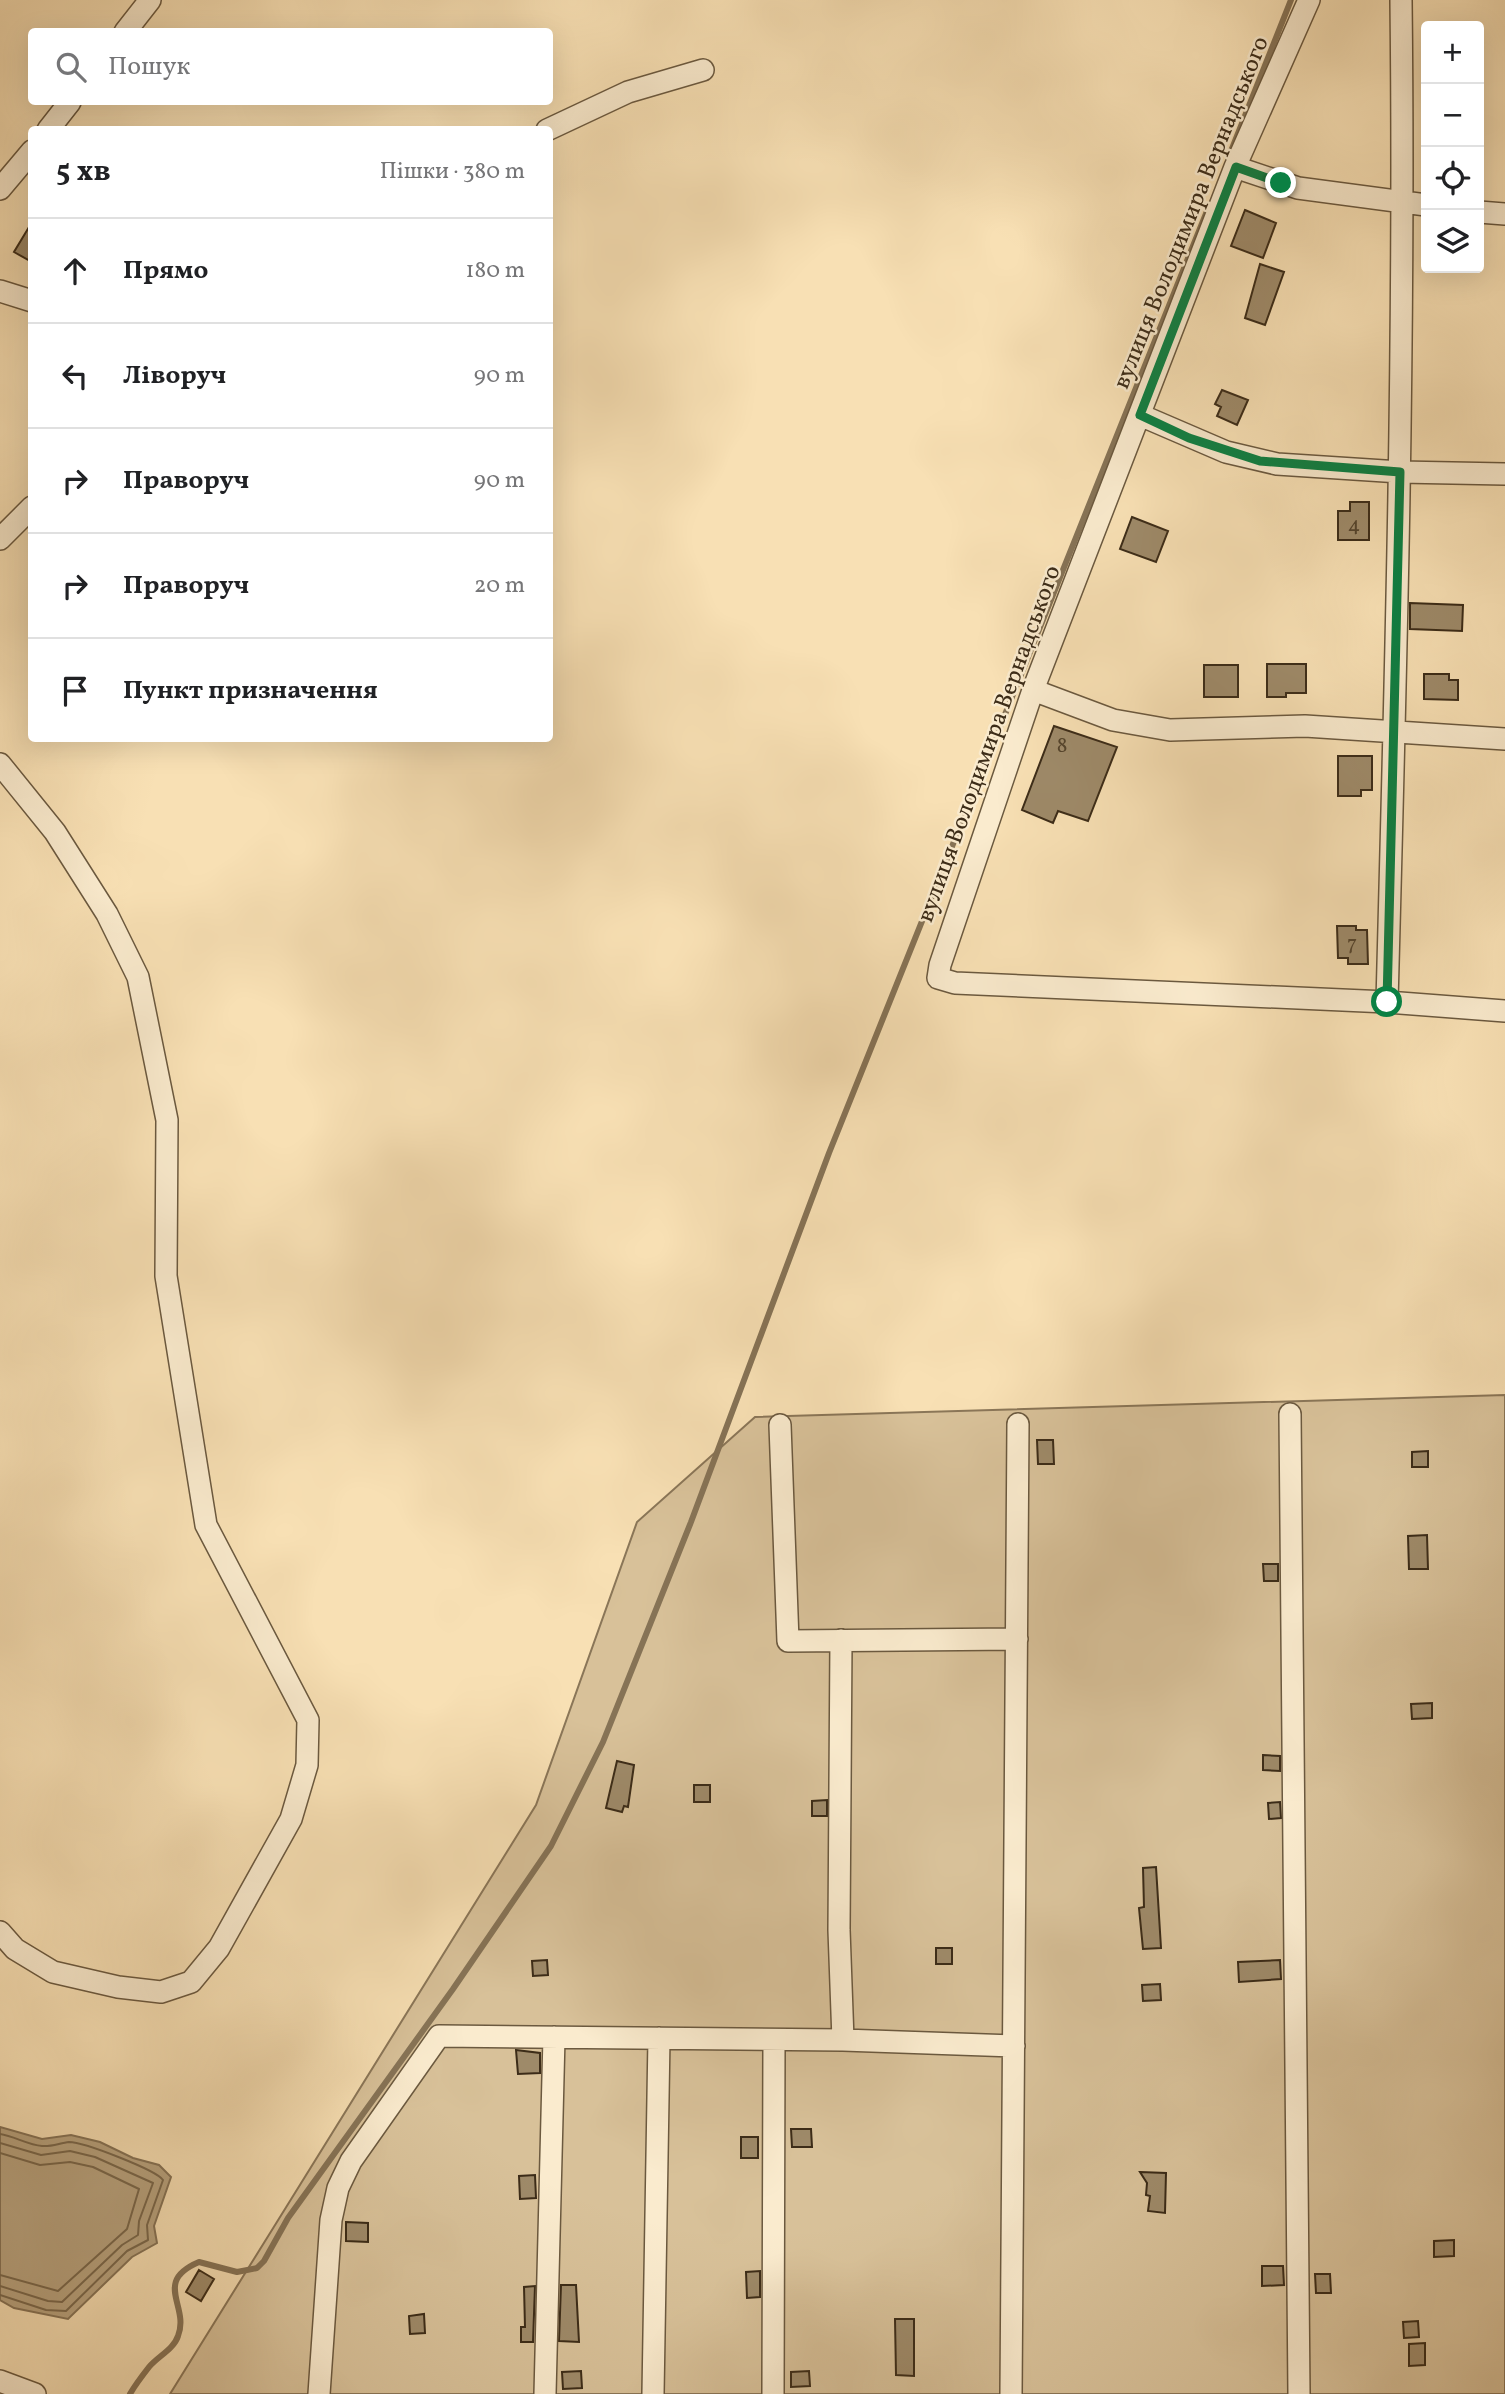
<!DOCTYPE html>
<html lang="uk">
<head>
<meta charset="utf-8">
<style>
	:root { --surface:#fff; --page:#f6f6f6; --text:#202124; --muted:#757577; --line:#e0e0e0 }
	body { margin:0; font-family:Vollkorn,serif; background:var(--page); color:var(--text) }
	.controls { position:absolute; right:21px; top:21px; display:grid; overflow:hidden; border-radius:7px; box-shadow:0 7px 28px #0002 }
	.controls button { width:63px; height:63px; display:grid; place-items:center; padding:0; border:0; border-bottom:2px solid var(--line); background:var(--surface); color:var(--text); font:35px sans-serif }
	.stop { position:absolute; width:21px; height:21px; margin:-16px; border:5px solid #0b8043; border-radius:50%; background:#fff }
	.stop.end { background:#0b8043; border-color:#fff; box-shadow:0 2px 7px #0008 }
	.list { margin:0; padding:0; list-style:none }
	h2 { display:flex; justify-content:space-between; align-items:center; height:91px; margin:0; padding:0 28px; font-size:30px }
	h2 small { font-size:23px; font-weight:400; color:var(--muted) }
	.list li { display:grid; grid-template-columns:46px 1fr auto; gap:21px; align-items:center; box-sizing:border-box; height:105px; padding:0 28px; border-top:2px solid var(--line) }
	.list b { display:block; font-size:26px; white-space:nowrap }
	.list em { font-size:23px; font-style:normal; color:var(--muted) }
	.icon { flex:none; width:38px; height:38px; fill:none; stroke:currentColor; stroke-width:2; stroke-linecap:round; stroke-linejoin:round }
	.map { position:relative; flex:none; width:1505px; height:2394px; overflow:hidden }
	.search { position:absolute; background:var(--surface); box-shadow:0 7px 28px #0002; left:28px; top:28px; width:525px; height:77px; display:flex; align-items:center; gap:18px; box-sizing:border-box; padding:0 24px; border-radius:7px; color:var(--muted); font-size:26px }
	.panel { position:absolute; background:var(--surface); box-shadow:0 7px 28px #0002; left:28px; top:126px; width:525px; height:616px; border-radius:7px }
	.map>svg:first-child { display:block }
</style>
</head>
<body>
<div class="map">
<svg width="1505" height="2394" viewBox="0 0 1505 2394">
	<rect width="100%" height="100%" fill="#f8e0b4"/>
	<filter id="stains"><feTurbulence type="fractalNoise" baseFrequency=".00286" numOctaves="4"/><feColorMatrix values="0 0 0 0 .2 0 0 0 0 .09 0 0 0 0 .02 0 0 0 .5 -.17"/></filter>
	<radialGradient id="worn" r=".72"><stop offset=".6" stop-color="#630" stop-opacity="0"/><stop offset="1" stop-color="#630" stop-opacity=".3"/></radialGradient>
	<path fill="#d8c199" stroke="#8a7658" stroke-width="2" d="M 1505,1395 L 1505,2394 L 170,2394 L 536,1805 L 637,1522 L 755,1417 Z"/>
	<path fill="#b8a37f" stroke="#867356" stroke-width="2" d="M 0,2127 L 42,2139 L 71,2135 L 100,2142 L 133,2158 L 159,2165 L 171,2177 L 154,2226 L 157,2243 L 132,2257 L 68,2319 L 14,2308 L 0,2300 Z"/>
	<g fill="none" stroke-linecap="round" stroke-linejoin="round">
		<path stroke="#7a684c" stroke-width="2" d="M 0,2134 C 14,2136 28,2145 42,2146 C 51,2147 60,2143 69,2142 C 84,2142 156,2170 163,2180 L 147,2225 L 148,2240 L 127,2251 L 66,2311 L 46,2310 L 0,2295
			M 0,2143 L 41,2155 L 70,2151 L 95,2157 L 153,2183 L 139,2221 L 138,2235 L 122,2245 L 62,2302 L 48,2301 L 0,2286
			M 0,2153 L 40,2165 L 70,2162 L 93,2167 L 139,2189 L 127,2229 L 58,2291 L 0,2275"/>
		<path stroke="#867356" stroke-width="6" d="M 1231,151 L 1291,0
			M 130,2394 C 135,2385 142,2376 149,2367 C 157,2357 174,2349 178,2336 C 190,2306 152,2282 199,2262 L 237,2272 L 257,2268 L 264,2261 L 288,2218 L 453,1989 L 551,1846 L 603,1742 L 691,1522 L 829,1153 L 1209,206"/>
	</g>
	<path fill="#9e8a69" stroke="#3c2c18" stroke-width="2" d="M 1245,210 L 1276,223 L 1263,258 L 1231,246 Z
		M 32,222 L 32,262 L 14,252 Z
		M 1260,264 L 1284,272 L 1265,325 L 1245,318 Z
		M 1222,390 L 1248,400 L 1237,425 L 1217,416 L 1221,407 L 1215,404 Z
		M 1350,502 L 1369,502 L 1369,540 L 1338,540 L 1338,511 L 1350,511 Z
		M 1132,517 L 1168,531 L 1156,562 L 1120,549 Z
		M 1410,603 L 1463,605 L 1462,631 L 1410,629 Z
		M 1267,664 L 1306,664 L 1306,693 L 1286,693 L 1286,697 L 1267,697 Z
		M 1204,665 L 1238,665 L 1238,697 L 1204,697 Z
		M 1424,674 L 1449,674 L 1449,680 L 1458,680 L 1458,700 L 1424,699 Z
		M 1054,726 L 1117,747 L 1088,821 L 1058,811 L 1053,823 L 1022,810 Z
		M 1338,756 L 1372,756 L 1372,790 L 1361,790 L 1361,796 L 1338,796 Z
		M 1337,926 L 1356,926 L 1356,930 L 1367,930 L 1368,964 L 1348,964 L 1348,958 L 1338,958 Z
		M 1037,1440 L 1053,1440 L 1054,1464 L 1038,1464 Z
		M 1428,1451 L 1428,1467 L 1412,1467 L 1412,1452 Z
		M 1427,1535 L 1428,1569 L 1409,1569 L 1408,1536 Z
		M 1263,1564 L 1278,1564 L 1278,1581 L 1264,1581 Z
		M 1432,1703 L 1432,1718 L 1412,1719 L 1411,1704 Z
		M 1263,1755 L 1280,1756 L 1280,1771 L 1263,1770 Z
		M 617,1761 L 634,1765 L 628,1807 L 624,1806 L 622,1812 L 606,1808 Z
		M 694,1785 L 710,1785 L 710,1802 L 694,1802 Z
		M 827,1800 L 827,1816 L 812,1816 L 812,1801 Z
		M 1280,1802 L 1281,1818 L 1269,1819 L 1268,1803 Z
		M 1156,1867 L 1161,1948 L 1143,1949 L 1139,1908 L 1144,1907 L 1143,1868 Z
		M 936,1948 L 952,1948 L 952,1964 L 936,1964 Z
		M 547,1960 L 548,1975 L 533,1976 L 532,1961 Z
		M 1280,1960 L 1281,1979 L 1239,1982 L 1238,1962 Z
		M 1160,1984 L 1161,2000 L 1143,2001 L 1142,1985 Z
		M 516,2050 L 540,2053 L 540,2073 L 518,2074 Z
		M 791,2129 L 811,2129 L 812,2147 L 792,2147 Z
		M 741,2137 L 758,2137 L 758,2158 L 741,2158 Z
		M 1140,2172 L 1166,2173 L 1165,2213 L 1148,2211 L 1150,2196 L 1146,2195 L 1147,2183 Z
		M 535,2175 L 536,2198 L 520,2199 L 519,2176 Z
		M 346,2222 L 368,2223 L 368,2242 L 346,2241 Z
		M 1454,2240 L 1454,2256 L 1434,2257 L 1434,2241 Z
		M 1262,2266 L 1283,2266 L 1284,2285 L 1262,2286 Z
		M 199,2270 L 214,2279 L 201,2301 L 186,2292 Z
		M 760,2271 L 760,2297 L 747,2298 L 746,2272 Z
		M 1315,2274 L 1330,2274 L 1331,2293 L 1316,2293 Z
		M 561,2285 L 576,2285 L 579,2342 L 559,2341 Z
		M 535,2286 L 533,2342 L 521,2342 L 521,2327 L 525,2327 L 524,2287 Z
		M 424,2314 L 425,2333 L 410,2334 L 409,2316 Z
		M 895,2319 L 914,2319 L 914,2376 L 896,2375 Z
		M 1418,2321 L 1419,2337 L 1404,2338 L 1403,2322 Z
		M 1425,2343 L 1425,2365 L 1409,2366 L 1409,2344 Z
		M 581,2371 L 582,2388 L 563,2389 L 562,2372 Z
		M 809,2371 L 810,2386 L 791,2387 L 791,2372 Z"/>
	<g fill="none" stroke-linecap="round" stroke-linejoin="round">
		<defs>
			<path id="minor" d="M 1309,0 L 1235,167 L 1033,690 L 940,965 L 938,978 L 955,983 L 1387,1002 L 1505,1011
				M 125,32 L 150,0
				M 48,130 L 70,102
				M 547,130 L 628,92 L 703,70
				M 1235,167 L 1298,188 L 1426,205
				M 0,189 L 32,151
				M 1479,212 L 1505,214
				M 0,291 L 32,301
				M 1140,415 L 1226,452 L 1277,464 L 1400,472 L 1505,474
				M 0,539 L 32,507
				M 1033,690 L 1113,720 L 1170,730 L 1305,726 L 1505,739
				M 0,764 L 55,832 L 107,914 L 138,977 L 167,1120 L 166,1276 L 206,1525 L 308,1720 L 307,1765 L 291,1819 L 219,1948 L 191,1982 L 161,1992 L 118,1987 L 53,1972 L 15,1949 L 0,1932
				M 1387,1002 C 1396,668 1405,334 1401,0
				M 1290,1414 L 1299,2394
				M 780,1425 L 788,1641 L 1017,1639
				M 841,1640 L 839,1930 L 843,2040
				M 0,2381 L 35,2394
				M 319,2394 L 331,2220 L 338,2188 L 351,2161 L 439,2036 L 843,2040 L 1014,2046
				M 545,2394 L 554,2037
				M 653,2394 L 659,2038
				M 773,2394 L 774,2040
				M 1011,2394 L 1018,1424"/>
		</defs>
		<use href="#minor" stroke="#6b593f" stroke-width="24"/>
		<use href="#minor" stroke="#faebce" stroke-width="21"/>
	</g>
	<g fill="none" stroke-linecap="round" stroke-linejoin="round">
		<path stroke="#0b8043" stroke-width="9" d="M 1281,183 L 1236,167 L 1140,415 L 1189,438 L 1260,461 L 1400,472 L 1387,1002"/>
	</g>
	<g text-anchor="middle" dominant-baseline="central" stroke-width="5" stroke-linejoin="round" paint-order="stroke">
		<g font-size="21" fill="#54442c">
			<text x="1354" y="525">4</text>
			<text x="1062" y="746">8</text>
			<text x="1352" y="944">7</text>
		</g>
		<g font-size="24" fill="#3c2c18" stroke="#faebce">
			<text transform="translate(1192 213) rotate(-68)">вулиця Володимира Вернадського</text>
			<text transform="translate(990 744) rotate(-70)">вулиця Володимира Вернадського</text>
		</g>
	</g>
	<rect width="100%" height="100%" filter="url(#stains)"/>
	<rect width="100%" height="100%" fill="url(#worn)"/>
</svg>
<div class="controls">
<button>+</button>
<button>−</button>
<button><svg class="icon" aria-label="locate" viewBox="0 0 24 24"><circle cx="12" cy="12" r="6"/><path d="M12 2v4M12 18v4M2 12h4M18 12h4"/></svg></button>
<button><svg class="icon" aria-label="layers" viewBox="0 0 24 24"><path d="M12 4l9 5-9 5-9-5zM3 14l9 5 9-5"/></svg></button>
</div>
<div class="stop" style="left:1387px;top:1002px"></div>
<div class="stop end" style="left:1281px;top:183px"></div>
<div class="search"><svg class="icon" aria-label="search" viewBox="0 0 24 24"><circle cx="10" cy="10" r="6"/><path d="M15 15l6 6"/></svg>Пошук</div>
<section class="panel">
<h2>5 хв<small>Пішки · 380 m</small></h2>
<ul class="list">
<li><svg class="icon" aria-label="ahead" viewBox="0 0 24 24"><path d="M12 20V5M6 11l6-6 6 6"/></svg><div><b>Прямо</b></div><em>180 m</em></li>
<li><svg class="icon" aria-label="left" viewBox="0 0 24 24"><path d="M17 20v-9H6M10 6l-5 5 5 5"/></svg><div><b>Ліворуч</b></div><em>90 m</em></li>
<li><svg class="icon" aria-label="right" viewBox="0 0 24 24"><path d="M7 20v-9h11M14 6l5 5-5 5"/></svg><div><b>Праворуч</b></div><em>90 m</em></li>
<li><svg class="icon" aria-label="right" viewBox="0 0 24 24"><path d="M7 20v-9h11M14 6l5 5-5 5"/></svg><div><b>Праворуч</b></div><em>20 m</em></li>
<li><svg class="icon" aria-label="arrive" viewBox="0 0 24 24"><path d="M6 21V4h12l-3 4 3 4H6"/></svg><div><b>Пункт призначення</b></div></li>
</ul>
</section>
</div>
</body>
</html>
